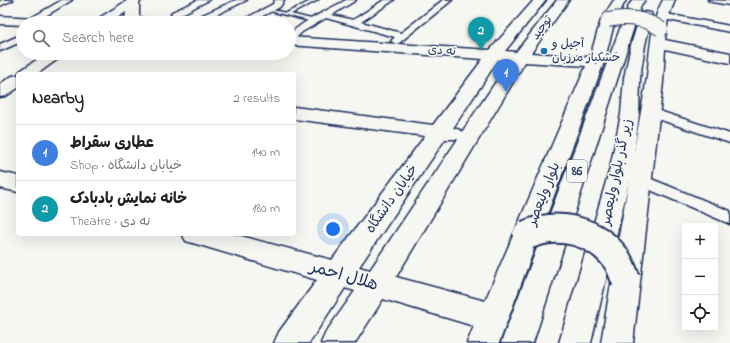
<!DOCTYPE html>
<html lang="en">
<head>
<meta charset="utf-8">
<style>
	:root { --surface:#fff; --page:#f6f6f6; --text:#202124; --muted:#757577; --line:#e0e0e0; --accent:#1a73e8 }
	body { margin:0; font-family:"Indie Flower","Playpen Sans Arabic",sans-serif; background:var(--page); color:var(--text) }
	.controls { position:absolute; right:12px; bottom:12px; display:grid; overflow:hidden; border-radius:4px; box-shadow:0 4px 16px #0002 }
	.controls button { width:36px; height:36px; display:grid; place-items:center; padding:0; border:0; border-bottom:1px solid var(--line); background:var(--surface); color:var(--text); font:20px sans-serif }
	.you { position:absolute; left:333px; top:229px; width:14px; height:14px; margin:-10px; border:3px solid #fff; border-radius:50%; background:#1a73e8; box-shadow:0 0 0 6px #1a73e833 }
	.badge { display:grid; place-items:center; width:26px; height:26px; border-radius:50%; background:var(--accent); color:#fff; font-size:13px; font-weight:700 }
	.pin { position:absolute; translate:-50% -33px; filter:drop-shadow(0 1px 2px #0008) }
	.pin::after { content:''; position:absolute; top:21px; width:14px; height:12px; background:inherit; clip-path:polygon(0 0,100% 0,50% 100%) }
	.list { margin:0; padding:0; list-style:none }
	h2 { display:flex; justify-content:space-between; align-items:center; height:52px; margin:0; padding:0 16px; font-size:17px }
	h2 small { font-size:13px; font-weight:400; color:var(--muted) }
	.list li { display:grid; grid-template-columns:26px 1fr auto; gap:12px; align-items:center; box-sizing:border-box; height:56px; padding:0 16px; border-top:1px solid var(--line) }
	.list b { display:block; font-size:15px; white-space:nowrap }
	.list p { margin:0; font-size:13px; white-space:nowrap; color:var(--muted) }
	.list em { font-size:13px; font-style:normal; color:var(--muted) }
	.icon { flex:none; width:22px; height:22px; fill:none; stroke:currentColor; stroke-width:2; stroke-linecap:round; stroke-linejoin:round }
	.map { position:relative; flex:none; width:730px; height:343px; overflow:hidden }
	.search { position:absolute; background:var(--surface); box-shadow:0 4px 16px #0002; left:16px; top:16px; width:280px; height:44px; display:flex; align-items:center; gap:10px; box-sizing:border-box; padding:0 14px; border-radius:22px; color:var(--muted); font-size:15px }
	.panel { position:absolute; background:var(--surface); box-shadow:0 4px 16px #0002; left:16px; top:72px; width:280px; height:164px; border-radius:4px }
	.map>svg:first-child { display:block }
</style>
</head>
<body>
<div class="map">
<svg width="730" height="343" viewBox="0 0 730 343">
	<rect width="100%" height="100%" fill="#f6f6f2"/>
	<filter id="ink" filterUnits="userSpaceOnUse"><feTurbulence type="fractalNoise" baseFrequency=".025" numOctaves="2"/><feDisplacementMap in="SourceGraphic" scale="8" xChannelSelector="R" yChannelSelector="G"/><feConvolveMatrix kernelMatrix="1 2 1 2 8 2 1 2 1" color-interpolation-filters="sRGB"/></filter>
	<g filter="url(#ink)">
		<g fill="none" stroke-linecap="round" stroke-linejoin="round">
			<defs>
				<path id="lane" d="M 313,0 L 318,0 L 291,14 L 315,20 L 315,22 L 313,22 L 266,10 L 268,9 L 286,13 Z"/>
				<path id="street" d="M 2,0 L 13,0 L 0,6 L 0,1 Z
					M 62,0 L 72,0 L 34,23 L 28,23 L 26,21 Z
					M 198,0 L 209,0 L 180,15 L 181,18 L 191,20 L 236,0 L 247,0 L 199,23 L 175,22 L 171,14 L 172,12 Z
					M 275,0 L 284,0 L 280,7 L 249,23 L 237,23 L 273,4 Z
					M 346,0 L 356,0 L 332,15 L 353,20 L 384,0 L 394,0 L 361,22 L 401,33 L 443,0 L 452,0 L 399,43 L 396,44 L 391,41 L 395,37 L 326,18 L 302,32 L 292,42 L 289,43 L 289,35 C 305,19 327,11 346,0 Z
					M 708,0 L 730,1 L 730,5 L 712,2 Z
					M 661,13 L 730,26 L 730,32 L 658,18 L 657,16 L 658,14 Z
					M 23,34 L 23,41 L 0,51 L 0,44 Z
					M 650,108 L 730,134 L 730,143 L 646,115 L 644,112 L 646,109 Z
					M 639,174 L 730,211 L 730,224 L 634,183 L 631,179 L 634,175 Z"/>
				<path id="secondary" d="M 128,0 L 142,0 L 139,3 L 139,16 L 148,20 L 150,23 L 132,23 L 125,18 L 126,12 L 110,23 L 94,23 L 96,20 Z
					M 534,0 L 546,0 L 505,51 L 516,52 L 557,0 L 569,0 L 531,53 L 590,57 L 601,20 L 614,0 L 626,0 L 615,20 L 604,62 L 499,343 L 467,343 L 474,326 L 383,299 L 355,343 L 321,343 L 326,332 L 355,291 L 345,288 L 309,343 L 274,343 L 279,332 L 317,280 L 186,241 L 182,234 L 233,234 L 332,260 L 425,136 L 294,119 L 294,107 L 433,125 L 483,59 L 289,45 L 289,37 L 490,50 ZM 498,60 L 510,61 L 462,132 L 460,130 L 453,128 ZM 525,62 L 586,66 L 485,301 L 396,277 ZM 445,139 L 458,139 L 370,270 L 359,267 Z
					M 663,0 L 675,0 L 668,18 L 665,40 L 730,53 L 730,63 L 665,49 L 663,82 L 633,343 L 601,343 C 615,258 630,173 645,89 C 651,59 648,27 663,0 Z
					M 0,16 L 53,19 L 58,20 L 60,23 L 23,23 L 23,25 L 0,24 Z
					M 47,53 L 65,53 L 62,56 L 37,74 L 18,74 L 20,71 Z
					M 18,75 L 18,88 L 6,96 L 0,97 L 0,84 L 12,76 Z
					M 0,172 L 18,176 L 18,192 L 0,188 Z"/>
				<path id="primary" d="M 633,0 L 645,0 L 641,5 L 533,343 L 501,343 L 629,5 Z
					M 646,12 L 651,13 L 652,16 L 645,45 L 640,78 L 639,114 L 632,168 L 591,343 L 559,343 L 610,168 L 621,114 L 624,78 L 631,45 L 640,16 L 641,13 Z"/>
			</defs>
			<use href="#lane" stroke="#1b2f5e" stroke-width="3"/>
			<use href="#street" stroke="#1b2f5e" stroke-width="3"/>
			<use href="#secondary" stroke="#1b2f5e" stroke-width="3"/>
			<use href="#primary" stroke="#1b2f5e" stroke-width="3"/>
			<use href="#lane" fill="#f6f6f2" fill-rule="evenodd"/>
			<use href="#street" fill="#f6f6f2" fill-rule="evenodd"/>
			<use href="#secondary" fill="#f6f6f2" fill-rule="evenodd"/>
			<use href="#primary" fill="#f6f6f2" fill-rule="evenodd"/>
			<defs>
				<path id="secondary-bridge-far1" d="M 608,20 C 627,16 645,18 661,29"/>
				<path id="secondary-bridge" d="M 527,235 C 559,221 597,231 617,260 C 621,266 623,273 626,280"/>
			</defs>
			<use href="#secondary-bridge-far1" stroke="#1b2f5e" stroke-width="16" stroke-linecap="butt"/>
			<use href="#secondary-bridge" stroke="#1b2f5e" stroke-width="32" stroke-linecap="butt"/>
			<use href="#secondary-bridge-far1" stroke="#f6f6f2" stroke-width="14"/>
			<use href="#secondary-bridge" stroke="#f6f6f2" stroke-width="28"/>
		</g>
	</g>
	<circle fill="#1f6fb2" stroke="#f6f6f2" stroke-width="1.5" cx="544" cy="51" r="4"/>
	<g text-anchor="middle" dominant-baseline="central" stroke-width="3.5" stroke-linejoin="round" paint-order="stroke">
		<g font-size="12" fill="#1b2f5e" stroke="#f6f6f2">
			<text transform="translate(542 28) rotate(-53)">توحید</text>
			<text transform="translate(442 51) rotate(4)">نه دی</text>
		</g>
		<g font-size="12" fill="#1b2f5e" stroke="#f6f6f2" text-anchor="start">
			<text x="552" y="44">آجیل و<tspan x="552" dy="14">خشکبار مرزبان</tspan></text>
		</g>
		<rect fill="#f6f6f2" stroke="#5d6b8a" stroke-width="1" x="567" y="160" width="20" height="22" rx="3"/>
		<g font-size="13" font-weight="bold" fill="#1b2f5e">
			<text x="577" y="171">86</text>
		</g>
		<g font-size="14" fill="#1b2f5e" stroke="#f6f6f2">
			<text transform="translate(617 172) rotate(-78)">زیر گذر بلوار ولیعصر</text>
			<text transform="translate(544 194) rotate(-68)">بلوار ولیعصر</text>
			<text transform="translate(392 199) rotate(-55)">خیابان دانشگاه</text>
		</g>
		<g font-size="17" fill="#1b2f5e" stroke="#f6f6f2">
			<text transform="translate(344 276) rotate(16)">هلال احمر</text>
		</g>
	</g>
</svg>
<div class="controls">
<button>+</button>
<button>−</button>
<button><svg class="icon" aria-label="locate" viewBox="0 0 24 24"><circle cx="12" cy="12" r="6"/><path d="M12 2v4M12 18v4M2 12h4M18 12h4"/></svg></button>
</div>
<div class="you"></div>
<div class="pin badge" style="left:506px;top:92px;background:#3f7fe0">1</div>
<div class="pin badge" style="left:481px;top:50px;background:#0f9aa8">2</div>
<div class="search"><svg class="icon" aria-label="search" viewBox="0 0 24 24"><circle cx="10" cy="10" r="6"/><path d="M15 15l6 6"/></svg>Search here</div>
<section class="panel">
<h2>Nearby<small>2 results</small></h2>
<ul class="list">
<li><span class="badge" style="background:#3f7fe0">1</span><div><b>عطاری سقراط</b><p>Shop · خیابان دانشگاه</p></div><em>140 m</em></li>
<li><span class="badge" style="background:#0f9aa8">2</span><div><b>خانه نمایش بادبادک</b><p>Theatre · نه دی</p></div><em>180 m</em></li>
</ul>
</section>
</div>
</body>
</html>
